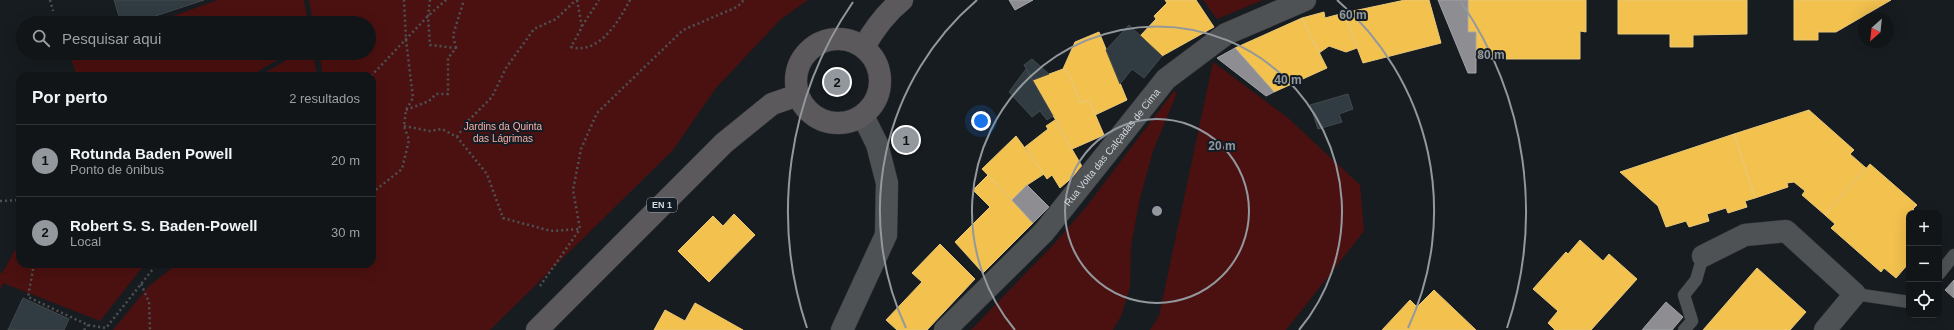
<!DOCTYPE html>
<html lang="pt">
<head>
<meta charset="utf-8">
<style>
	:root { --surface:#111518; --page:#1e2225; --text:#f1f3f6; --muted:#9c9fa2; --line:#303437; --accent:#92989d }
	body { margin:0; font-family:Arial,sans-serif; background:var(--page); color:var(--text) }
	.controls { position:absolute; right:12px; bottom:12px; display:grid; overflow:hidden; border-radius:8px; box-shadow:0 4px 16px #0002 }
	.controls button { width:36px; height:36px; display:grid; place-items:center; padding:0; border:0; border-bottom:1px solid var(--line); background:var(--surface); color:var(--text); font:20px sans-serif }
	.compass { position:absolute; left:1858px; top:12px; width:36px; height:36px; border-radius:50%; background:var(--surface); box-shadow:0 4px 16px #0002; rotate:207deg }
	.you { position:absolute; left:981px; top:121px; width:14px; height:14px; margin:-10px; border:3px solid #fff; border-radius:50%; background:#1a73e8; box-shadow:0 0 0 6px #1a73e833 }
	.badge { display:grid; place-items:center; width:26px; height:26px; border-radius:50%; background:var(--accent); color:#111; font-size:13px; font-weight:700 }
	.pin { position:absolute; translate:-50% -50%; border:2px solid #fff; box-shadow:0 1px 4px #0006 }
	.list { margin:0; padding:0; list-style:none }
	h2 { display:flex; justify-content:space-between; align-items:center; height:52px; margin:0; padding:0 16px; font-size:17px }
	h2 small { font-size:13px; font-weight:400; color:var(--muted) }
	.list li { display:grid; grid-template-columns:26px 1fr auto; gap:12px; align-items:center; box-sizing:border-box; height:72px; padding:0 16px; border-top:1px solid var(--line) }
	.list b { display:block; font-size:15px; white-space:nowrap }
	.list p { margin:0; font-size:13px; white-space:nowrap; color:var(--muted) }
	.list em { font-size:13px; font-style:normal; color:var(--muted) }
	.icon { flex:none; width:22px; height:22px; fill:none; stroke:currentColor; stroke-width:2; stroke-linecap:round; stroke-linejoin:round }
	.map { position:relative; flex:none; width:1954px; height:330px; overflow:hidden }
	.search { position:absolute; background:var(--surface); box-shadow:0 4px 16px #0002; left:16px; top:16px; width:360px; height:44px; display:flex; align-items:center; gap:10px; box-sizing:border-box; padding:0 14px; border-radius:22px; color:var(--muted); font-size:15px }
	.panel { position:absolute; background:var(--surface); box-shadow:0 4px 16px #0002; left:16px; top:72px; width:360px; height:196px; border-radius:12px }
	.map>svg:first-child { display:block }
</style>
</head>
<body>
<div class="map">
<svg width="1954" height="330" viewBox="0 0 1954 330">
	<rect width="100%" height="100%" fill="#171c20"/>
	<path fill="#4b1110" d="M 218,0 L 304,0 L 308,23 L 153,23 Z
		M 309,0 L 808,0 L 781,19 L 716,88 L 673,150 L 490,330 L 113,330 L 149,286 L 177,264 L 372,264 L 372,76 L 323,76 L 319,53 L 369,53 L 369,23 L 313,23 Z
		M 1203,0 L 1263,0 L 1217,19 Z
		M 69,53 L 289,53 L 250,76 L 77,76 Z
		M 299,53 L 313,53 L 317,76 L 259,76 Z
		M 1213,62 L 1288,118 L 1360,185 L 1364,231 L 1286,330 L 1150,330 L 1159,316 Z
		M 1174,91 L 1177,93 L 1153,151 L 1140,198 L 1131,246 L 1130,287 L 1121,316 L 1113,330 L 971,330 L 1054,244 L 1086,207 Z
		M 20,242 L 20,264 L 145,264 L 100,321 L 3,283 L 0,290 L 0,273 L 2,273 Z"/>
	<path fill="#f2c14e" stroke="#e9c87a" d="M 1165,0 L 1196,0 L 1214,27 L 1162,56 L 1140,36 L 1156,19 L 1154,16 L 1167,3 Z
		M 1405,0 L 1429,0 L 1441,43 L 1363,63 L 1344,13 Z
		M 1468,0 L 1586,0 L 1586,32 L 1580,31 L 1580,59 L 1476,59 L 1476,32 L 1468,32 Z
		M 1618,0 L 1747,0 L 1747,34 L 1693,35 L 1693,47 L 1670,47 L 1670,34 L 1618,34 Z
		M 1794,0 L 1891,0 L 1836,32 L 1818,32 L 1818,40 L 1794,40 Z
		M 1324,12 L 1325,18 L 1344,13 L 1357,48 L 1346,52 L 1329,46 L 1319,53 L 1302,18 Z
		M 1302,18 L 1327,68 L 1274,92 L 1235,48 Z
		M 1099,32 L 1127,100 L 1095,115 L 1089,100 L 1080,103 L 1069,74 L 1063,69 L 1075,42 Z
		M 1063,69 L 1069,74 L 1080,103 L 1089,100 L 1104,135 L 1072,149 L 1033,80 Z
		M 1809,110 L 1854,150 L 1850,154 L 1866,168 L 1825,215 L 1802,195 L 1805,191 L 1794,182 L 1787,183 L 1788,187 L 1755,198 L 1734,134 Z
		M 1055,120 L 1083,168 L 1060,188 L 1052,175 L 1047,179 L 1025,147 L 1048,129 L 1046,126 Z
		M 1734,134 L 1755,198 L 1745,201 L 1747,207 L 1728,213 L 1726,208 L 1707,214 L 1709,221 L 1689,227 L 1686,221 L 1666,227 L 1658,206 L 1620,172 Z
		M 1016,136 L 1044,174 L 1027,185 L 1012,200 L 982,169 Z
		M 1870,164 L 1917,205 L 1913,209 L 1917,213 L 1909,213 L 1909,263 L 1896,278 L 1884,268 L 1881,272 L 1831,228 L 1835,224 L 1825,215 Z
		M 988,175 L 1033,223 L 983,273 L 955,242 L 990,207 L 973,190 Z
		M 734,214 L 755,235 L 709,282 L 678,251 L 713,216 L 723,226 Z
		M 1580,240 L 1603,261 L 1609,254 L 1637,279 L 1591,330 L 1555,330 L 1548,323 L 1558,311 L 1533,289 L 1566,252 L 1568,254 Z
		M 940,244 L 975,279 L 927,330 L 897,330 L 886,320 L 922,282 L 912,273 Z
		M 1757,268 L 1806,312 L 1790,330 L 1703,330 Z
		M 1434,290 L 1476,330 L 1382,330 L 1410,300 L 1417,307 Z
		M 695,303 L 743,330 L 654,330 L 665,310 L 685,321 Z"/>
	<path fill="#8d8d92" stroke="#a2a4a9" d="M 1009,0 L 1033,0 L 1015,10 Z
		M 1438,0 L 1468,0 L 1468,32 L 1476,32 L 1476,73 L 1468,73 Z
		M 1235,48 L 1274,92 L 1266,96 L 1217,58 Z
		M 1027,185 L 1049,207 L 1033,223 L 1012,200 Z
		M 1954,280 L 1954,298 L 1945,290 Z
		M 1666,302 L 1683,317 L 1672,330 L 1642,330 Z"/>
	<path fill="#303b42" stroke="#44494d" d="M 114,0 L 204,0 L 134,23 L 121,23 Z
		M 1129,25 L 1162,56 L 1144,78 L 1132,69 L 1120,84 L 1106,50 Z
		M 1032,59 L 1049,74 L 1033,80 L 1024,65 Z
		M 1026,69 L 1053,116 L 1047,120 L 1040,111 L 1032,117 L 1009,92 Z
		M 1348,94 L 1353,109 L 1339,114 L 1342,122 L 1318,129 L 1310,105 Z
		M 23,298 L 69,319 L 64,330 L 8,330 Z"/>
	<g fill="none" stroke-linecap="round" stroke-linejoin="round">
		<defs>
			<path id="service" d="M 1939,274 L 1954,255
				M 1855,294 L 1909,302
				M 1684,330 L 1692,321 L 1684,295 L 1696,280 L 1703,256"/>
			<g id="minor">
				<path d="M 1703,256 L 1745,235 L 1786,231 L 1855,294 L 1825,330"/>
				<path id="s1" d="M 945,330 L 1044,232 L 1166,79 L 1226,34 L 1305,0"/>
			</g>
			<path id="tertiary" d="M 842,330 L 886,235 L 887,183 L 877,144 L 863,116"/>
			<path id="primary" d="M796 81a42 42 0 1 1 84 0a42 42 0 1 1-84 0Z
				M 864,47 C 874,29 886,13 902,0
				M 537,330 L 724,143 L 772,104 L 798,95"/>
		</defs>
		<use href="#service" stroke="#36383c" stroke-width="13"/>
		<use href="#minor" stroke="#36383c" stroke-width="23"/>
		<use href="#tertiary" stroke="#36383c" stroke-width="23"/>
		<use href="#primary" stroke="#36383c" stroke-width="23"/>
		<path stroke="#4e5255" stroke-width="2.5" stroke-dasharray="2 3" stroke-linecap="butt" d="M 50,0 L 53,11
			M 577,0 L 582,27 L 571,47 C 599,55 619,21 630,0
			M 582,26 L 599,0
			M 456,48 L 453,35 L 464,0
			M 371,76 L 428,16 L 446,0
			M 406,110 L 429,101 L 436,94 L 448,94 L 448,58 L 456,48 L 430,45 L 428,16 L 430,0
			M 404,126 L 430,131 L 442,129 L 457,137 L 487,174 L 503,218 L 551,231 L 580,229 L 573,190 L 581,149 L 597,113 L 683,30 L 737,7 L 744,0
			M 457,137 L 466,123 L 492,97 L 506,68 L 534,29 L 556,19 L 576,0
			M 372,193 L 402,169 L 409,140 L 404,126 L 406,110 L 413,98 L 406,40 L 404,0
			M 0,201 L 20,200
			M 34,264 L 28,297 L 88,325 L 106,328 L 157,264
			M 141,284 L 149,302 L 150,330
			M 540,286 L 580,229
			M 84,330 L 88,325"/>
		<use href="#service" stroke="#4e5255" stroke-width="12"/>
		<use href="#minor" stroke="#4e5255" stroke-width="22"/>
		<use href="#tertiary" stroke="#4e5255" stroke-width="22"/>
		<use href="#primary" stroke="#5c595c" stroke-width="22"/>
	</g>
	<g fill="none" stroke="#92989d" stroke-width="2">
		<circle cx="1157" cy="211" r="92"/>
		<path d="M1015 330A185 185 0 1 1 1299 330"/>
		<path d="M906 328A277 277 0 0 1 977 0M1337 0A277 277 0 0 1 1408 328"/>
		<path d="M807 328A369 369 0 0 1 853 2M1461 2A369 369 0 0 1 1507 328"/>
	</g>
	<g text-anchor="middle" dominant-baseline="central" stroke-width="4" stroke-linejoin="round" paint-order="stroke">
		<rect fill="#131c24" stroke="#9aa1a8" stroke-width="1" x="647" y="198" width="30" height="14" rx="3"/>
		<g font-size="9" font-weight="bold" fill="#d4dae0">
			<text x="662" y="205">EN 1</text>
		</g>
		<g font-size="10" fill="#f9aea5" stroke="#131c24">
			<text x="503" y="126">Jardins da Quinta<tspan x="503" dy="12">das Lágrimas</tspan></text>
		</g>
		<g font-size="10" fill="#d4dae0" stroke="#131c24">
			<text stroke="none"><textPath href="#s1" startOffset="248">Rua Volta das Calçadas de Cima</textPath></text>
		</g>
	</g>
	<circle cx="1157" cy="211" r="6" fill="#92989d" stroke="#131c24" stroke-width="2"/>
	<g font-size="12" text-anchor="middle" font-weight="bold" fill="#92989d" stroke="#131c24" stroke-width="4" stroke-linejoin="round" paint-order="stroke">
		<text x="1353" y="19">60 m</text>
		<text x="1491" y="59">80 m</text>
		<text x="1288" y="84">40 m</text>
		<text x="1222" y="150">20 m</text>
	</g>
</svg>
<div class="controls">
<button>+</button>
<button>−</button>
<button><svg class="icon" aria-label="locate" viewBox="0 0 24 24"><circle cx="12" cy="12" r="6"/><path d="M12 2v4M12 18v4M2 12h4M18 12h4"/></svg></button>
</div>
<svg class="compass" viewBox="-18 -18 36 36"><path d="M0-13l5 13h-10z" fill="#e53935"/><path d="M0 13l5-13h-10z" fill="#9c9fa2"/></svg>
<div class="you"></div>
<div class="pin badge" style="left:906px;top:140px">1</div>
<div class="pin badge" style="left:837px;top:82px">2</div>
<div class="search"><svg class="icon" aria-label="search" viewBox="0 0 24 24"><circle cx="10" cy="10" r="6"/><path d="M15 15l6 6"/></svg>Pesquisar aqui</div>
<section class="panel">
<h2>Por perto<small>2 resultados</small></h2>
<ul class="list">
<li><span class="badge">1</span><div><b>Rotunda Baden Powell</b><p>Ponto de ônibus</p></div><em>20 m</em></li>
<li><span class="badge">2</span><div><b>Robert S. S. Baden-Powell</b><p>Local</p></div><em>30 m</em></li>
</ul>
</section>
</div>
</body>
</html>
